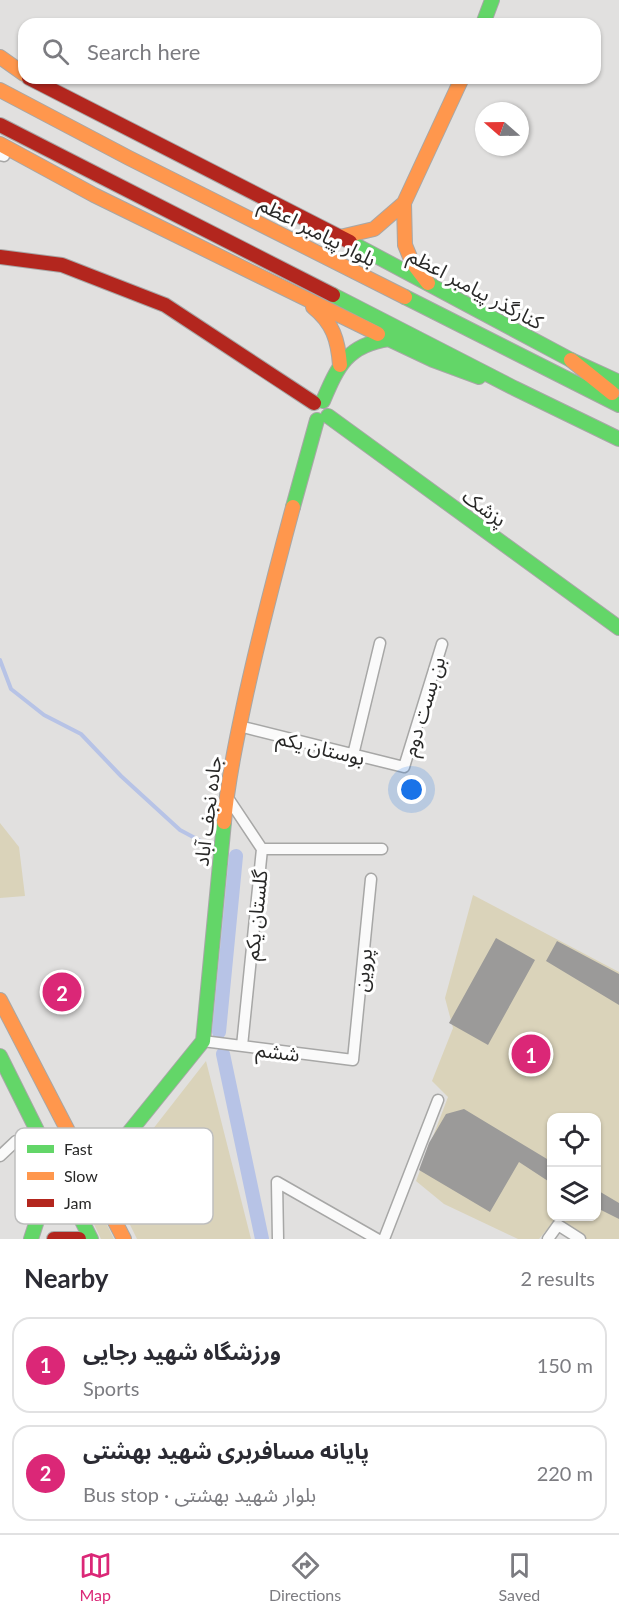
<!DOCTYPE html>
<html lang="en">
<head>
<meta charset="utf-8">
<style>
	:root { --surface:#fff; --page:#f2f2f3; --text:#2b2b33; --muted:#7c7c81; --line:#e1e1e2; --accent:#db2777 }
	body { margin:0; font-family:Lato,"Noto Sans Arabic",sans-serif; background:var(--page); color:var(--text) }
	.controls { position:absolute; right:18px; bottom:18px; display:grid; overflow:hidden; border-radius:12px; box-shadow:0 2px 4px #0004 }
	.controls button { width:54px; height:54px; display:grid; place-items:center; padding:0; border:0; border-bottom:2px solid var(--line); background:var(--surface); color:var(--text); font:30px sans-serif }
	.compass { position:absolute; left:475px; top:102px; width:54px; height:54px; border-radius:50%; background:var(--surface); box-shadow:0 2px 4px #0004; rotate:290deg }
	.you { position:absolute; left:412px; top:790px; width:21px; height:21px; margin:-15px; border:4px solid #fff; border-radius:50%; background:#1a73e8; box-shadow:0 0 0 9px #1a73e833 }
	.badge { display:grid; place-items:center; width:39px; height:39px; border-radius:50%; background:var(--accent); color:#fff; font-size:20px; font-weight:700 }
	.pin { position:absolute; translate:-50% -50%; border:3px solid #fff; box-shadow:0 2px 6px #0006 }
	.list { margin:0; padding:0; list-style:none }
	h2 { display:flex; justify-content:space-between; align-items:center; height:78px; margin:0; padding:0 24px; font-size:26px }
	h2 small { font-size:20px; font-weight:400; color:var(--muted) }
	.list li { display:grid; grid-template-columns:39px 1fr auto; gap:18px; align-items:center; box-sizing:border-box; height:96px; margin:0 12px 12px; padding:0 12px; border:2px solid var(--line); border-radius:18px }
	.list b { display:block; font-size:22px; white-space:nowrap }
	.list p { margin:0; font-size:20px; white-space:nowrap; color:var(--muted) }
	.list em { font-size:20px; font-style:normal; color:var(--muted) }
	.icon { flex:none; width:33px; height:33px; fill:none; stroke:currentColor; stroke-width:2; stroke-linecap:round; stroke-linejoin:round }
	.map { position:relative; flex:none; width:619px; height:1239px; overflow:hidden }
	.search { position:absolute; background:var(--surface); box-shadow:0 2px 4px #0004; left:18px; right:18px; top:18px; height:66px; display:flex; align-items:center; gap:15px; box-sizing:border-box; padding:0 21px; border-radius:18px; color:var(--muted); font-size:22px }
	.sheet { height:294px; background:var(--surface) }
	nav { display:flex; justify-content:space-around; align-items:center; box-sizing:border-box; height:84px; border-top:2px solid var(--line); background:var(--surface); font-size:16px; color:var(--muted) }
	nav a { display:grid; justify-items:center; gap:3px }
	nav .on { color:var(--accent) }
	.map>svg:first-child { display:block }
</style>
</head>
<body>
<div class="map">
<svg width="619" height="1239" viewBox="0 0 619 1239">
	<rect width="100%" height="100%" fill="#e1e0df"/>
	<path fill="#dad3ba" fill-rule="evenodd" d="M 0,823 L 19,847 L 25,896 L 0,898 Z
		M 473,895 L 619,972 L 619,1239 L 585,1239 L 556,1219 L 539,1239 L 518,1239 L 444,1204 L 416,1181 L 448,1097 L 432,1081 L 453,1028 L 445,998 ZM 552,1118 L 596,1118 L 596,1216 L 552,1216 Z
		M 206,1061 L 251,1239 L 137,1239 L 110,1184 Z
		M 67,1144 L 114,1239 L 101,1239 L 58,1149 Z"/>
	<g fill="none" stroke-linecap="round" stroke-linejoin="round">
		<path stroke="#b7c3e6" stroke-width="4" d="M 0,660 L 11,689 L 44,715 L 81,734 L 121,776 L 180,830 L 210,846
			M 232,855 L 236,856"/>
		<path stroke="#b7c3e6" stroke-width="14" d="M 219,1032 L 236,856
			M 223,1054 L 262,1239"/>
	</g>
	<path fill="#9b9a99" d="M 496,938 L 535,960 L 488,1045 L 449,1023 Z
		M 557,941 L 619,974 L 619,1005 L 546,961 Z
		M 464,1109 L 552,1162 L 552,1175 L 548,1181 L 519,1162 L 490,1212 L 419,1170 L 429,1143 L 446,1114 Z
		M 597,1190 L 619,1203 L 619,1219 L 597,1208 Z"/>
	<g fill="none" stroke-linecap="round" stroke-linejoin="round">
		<defs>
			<path id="street" d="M 0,155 L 4,156
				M 239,726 L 404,767 L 442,644
				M 353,755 L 380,643
				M 226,795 L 262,849 L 242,1046
				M 262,849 L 382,849
				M 203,1041 L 353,1060 L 371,879
				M 0,1156 L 16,1141
				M 278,1239 L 277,1182 L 377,1239
				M 384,1239 L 438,1100
				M 548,1239 L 558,1225 L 580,1239"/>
			<path id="fast" d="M 483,24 L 492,0
				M 350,242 L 571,360 L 619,382
				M 333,295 L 514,388 L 619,439
				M 405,297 L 619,405
				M 378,334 L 433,360 L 479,377
				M 323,401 C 338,366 347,345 389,339
				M 328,416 L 619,628
				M 293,507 L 317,420
				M 0,1056 L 91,1239
				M 93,1177 L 203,1041 L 224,822
				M 31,1239 L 55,1165"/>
			<path id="slow" d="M 0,57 L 24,74
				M 0,90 L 129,158 L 405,297
				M 0,144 L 94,195 L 378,334
				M 340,237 L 374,229 L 404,203
				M 428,283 L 412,262 L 405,245 L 404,203 L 462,78
				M 313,307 C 333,323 338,340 340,365
				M 571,360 L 612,393
				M 224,822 C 228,779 237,737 246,695 C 260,632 276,570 293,507
				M 0,1000 L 124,1239"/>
			<path id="jam" d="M 29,78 L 350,242
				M 0,125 L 333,295
				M 0,257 L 62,265 L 165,305 L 314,403
				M 54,1239 L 79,1239"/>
		</defs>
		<use href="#street" stroke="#a7a7a6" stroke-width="13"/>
		<use href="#fast" stroke="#a7a7a6" stroke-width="16"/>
		<use href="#slow" stroke="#a7a7a6" stroke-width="16"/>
		<use href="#jam" stroke="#a7a7a6" stroke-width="16"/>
		<use href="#street" stroke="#fafafa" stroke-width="10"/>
		<use href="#fast" stroke="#63d668" stroke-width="14"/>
		<use href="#slow" stroke="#ff974d" stroke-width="14"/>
		<use href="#jam" stroke="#b3261e" stroke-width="14"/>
	</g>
	<g text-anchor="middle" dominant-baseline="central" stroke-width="6" stroke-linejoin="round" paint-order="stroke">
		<g font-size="20" fill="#282827" stroke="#fff">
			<text transform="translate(318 231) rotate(27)">بلوار پیامبر اعظم</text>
			<text transform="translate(476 288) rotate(28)">کنارگذر پیامبر اعظم</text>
			<text transform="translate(485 507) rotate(36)">پزشک</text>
			<text transform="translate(423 706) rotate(-73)">بن بست دوم</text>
			<text transform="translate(321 747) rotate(14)">بوستان یکم</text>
			<text transform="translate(207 811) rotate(-83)">جاده نجف آباد</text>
			<text transform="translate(255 915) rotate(-84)">گلستان یکم</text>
			<text transform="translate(362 970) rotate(-84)">پروین</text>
			<text transform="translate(278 1051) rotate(7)">ششم</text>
		</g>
	</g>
	<rect x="15" y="1128" width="198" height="96" rx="9" fill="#fff" stroke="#bebebe" stroke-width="1.5"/>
	<rect x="27" y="1145" width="27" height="8" fill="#63d668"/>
	<rect x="27" y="1172" width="27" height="8" fill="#ff974d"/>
	<rect x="27" y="1199" width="27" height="8" fill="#b3261e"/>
	<g font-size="16" fill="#282827">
		<text x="64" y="1155">Fast</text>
		<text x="64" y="1182">Slow</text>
		<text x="64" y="1209">Jam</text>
	</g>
</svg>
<div class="controls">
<button><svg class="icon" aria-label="locate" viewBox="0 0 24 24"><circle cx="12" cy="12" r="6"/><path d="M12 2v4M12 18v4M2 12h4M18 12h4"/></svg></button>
<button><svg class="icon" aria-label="layers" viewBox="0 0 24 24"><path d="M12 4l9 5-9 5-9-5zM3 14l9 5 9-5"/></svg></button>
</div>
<svg class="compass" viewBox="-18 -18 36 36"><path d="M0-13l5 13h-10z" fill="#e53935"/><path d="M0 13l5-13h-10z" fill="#7c7c81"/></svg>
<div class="you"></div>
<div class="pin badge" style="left:531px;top:1054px">1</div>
<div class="pin badge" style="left:62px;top:992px">2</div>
<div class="search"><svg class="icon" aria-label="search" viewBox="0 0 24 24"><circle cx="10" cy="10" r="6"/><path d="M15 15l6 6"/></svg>Search here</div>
</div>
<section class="sheet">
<h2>Nearby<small>2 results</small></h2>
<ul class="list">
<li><span class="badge">1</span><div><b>ورزشگاه شهید رجایی</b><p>Sports</p></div><em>150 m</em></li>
<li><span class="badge">2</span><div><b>پایانه مسافربری شهید بهشتی</b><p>Bus stop · بلوار شهید بهشتی</p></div><em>220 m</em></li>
</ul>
</section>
<nav>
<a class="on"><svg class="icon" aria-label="map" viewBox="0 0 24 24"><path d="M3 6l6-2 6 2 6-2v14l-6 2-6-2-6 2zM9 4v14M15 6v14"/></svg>Map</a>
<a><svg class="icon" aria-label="directions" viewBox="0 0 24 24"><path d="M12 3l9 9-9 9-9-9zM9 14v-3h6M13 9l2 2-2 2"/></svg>Directions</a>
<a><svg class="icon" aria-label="saved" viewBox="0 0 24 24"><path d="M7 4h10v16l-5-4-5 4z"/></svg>Saved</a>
</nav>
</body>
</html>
